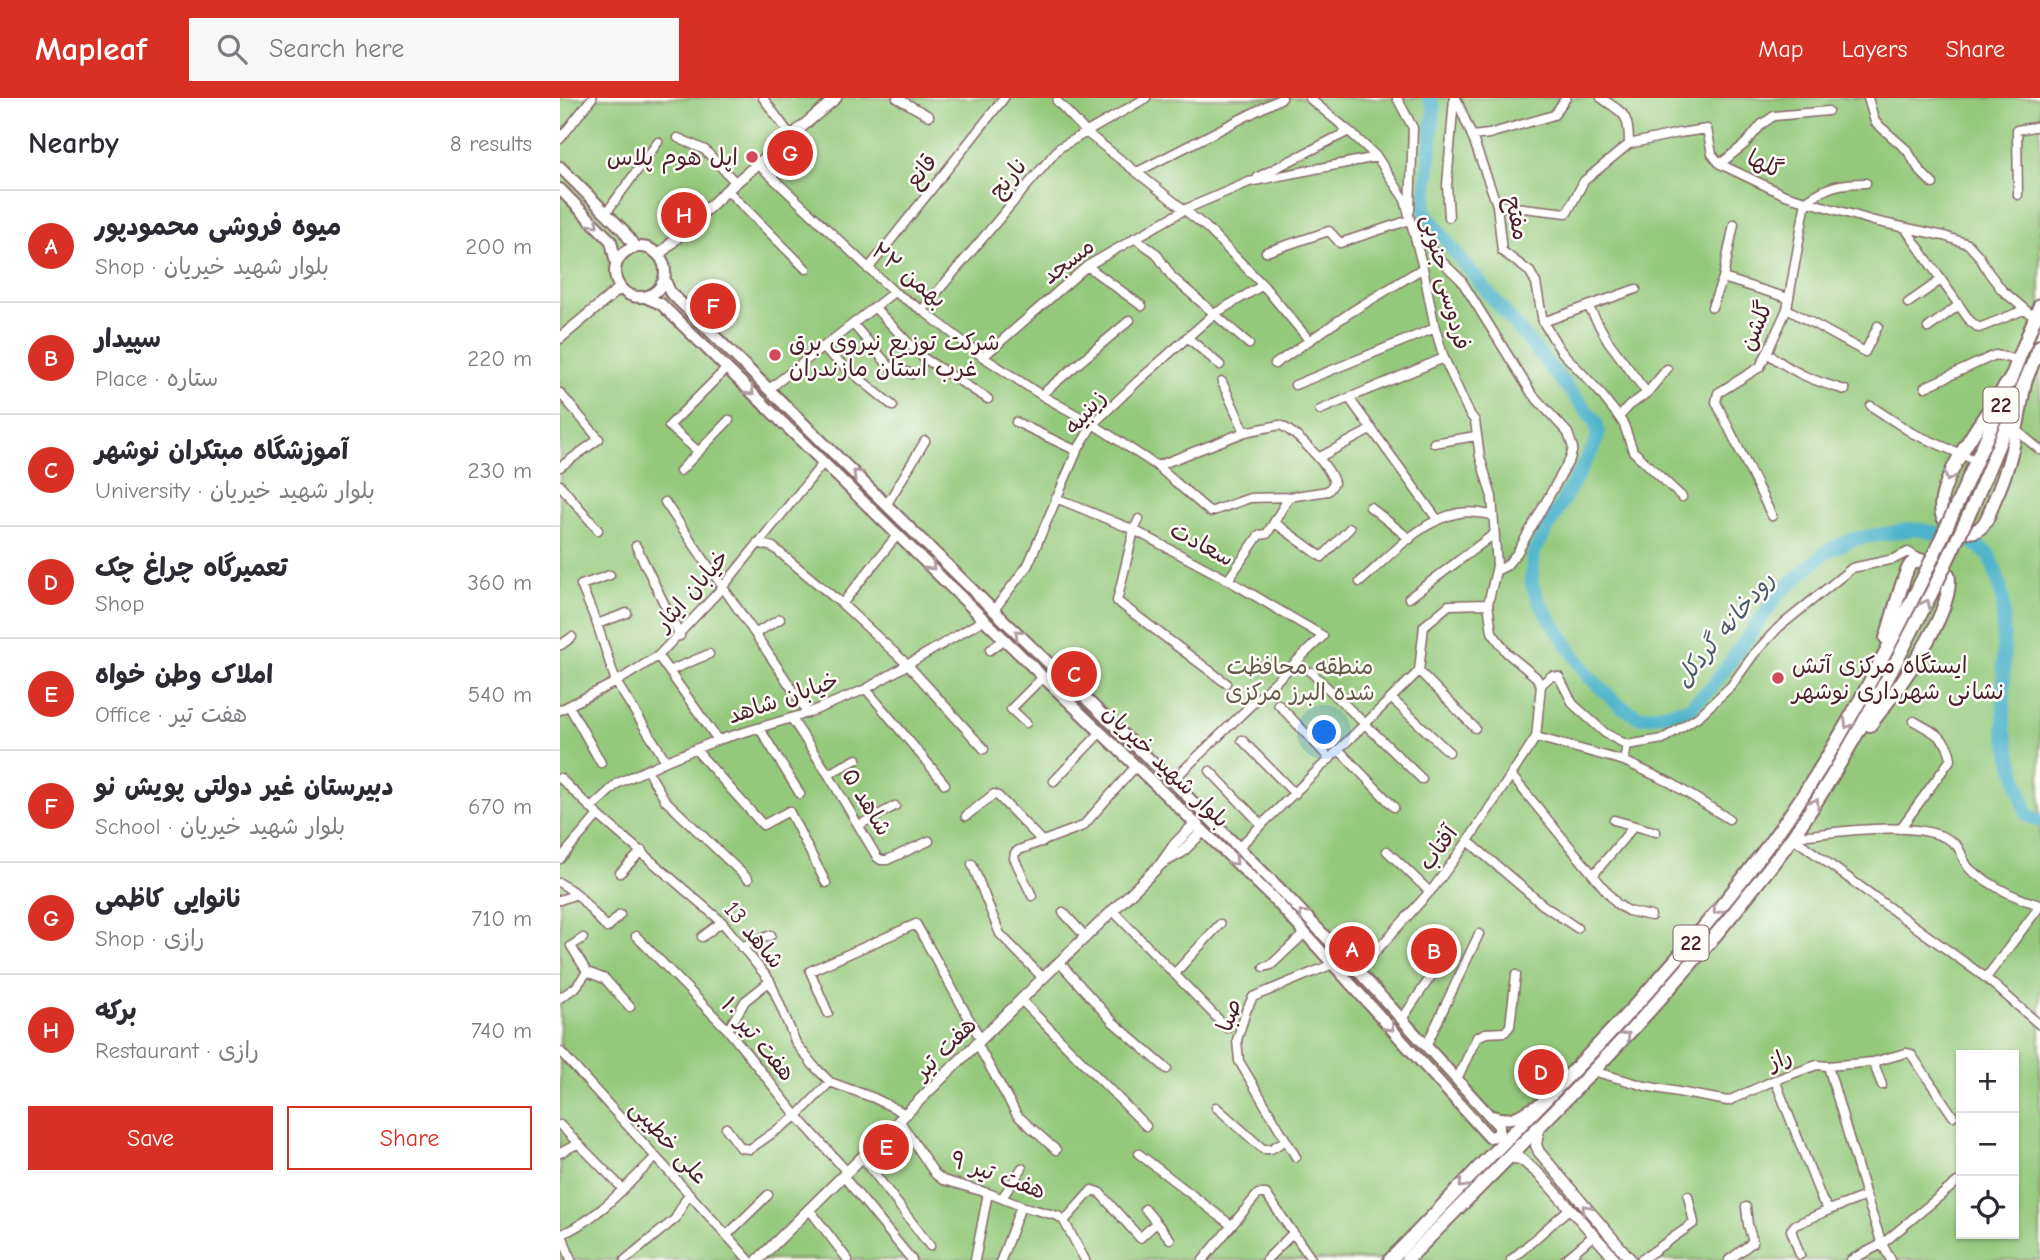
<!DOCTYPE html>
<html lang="en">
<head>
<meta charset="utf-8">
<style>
	:root { --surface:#fff; --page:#f7f7f7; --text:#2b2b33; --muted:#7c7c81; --line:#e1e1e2; --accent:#d93025 }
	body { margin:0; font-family:"Comic Neue","Playpen Sans Arabic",sans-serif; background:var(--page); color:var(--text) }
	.controls { position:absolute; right:21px; bottom:21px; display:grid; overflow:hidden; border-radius:0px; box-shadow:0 2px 5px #0004 }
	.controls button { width:63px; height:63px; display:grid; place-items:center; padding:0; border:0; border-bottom:2px solid var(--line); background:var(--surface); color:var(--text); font:35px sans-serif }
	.you { position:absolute; left:765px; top:635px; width:24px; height:24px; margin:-18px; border:5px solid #fff; border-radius:50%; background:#1a73e8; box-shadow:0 0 0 10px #1a73e833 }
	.badge { display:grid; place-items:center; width:46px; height:46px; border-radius:50%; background:var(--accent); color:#fff; font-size:23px; font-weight:700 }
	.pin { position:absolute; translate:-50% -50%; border:4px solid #fff; box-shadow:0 2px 7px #0006 }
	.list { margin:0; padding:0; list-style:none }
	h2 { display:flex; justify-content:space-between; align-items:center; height:91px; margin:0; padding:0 28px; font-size:30px }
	h2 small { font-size:23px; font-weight:400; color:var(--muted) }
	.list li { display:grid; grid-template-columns:46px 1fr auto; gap:21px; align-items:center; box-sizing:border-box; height:112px; padding:0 28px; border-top:2px solid var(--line) }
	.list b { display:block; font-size:26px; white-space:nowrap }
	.list p { margin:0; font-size:23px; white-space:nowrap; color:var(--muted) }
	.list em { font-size:23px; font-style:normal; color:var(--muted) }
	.actions { display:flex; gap:14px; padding:21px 28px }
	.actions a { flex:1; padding:16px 0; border:2px solid var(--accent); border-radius:0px; text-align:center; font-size:24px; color:var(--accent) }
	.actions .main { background:var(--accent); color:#fff }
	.icon { flex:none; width:38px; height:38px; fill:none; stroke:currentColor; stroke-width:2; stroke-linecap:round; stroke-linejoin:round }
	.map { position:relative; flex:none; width:1480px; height:1162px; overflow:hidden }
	header { display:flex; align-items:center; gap:42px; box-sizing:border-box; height:98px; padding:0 35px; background:var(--accent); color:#fff }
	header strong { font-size:33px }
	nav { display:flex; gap:38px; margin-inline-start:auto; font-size:24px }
	.search { width:490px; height:63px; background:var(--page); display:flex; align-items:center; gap:18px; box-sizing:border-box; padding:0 24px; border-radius:0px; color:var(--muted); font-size:26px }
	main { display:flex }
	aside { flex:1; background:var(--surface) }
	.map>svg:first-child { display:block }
</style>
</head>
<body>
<header>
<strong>Mapleaf</strong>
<div class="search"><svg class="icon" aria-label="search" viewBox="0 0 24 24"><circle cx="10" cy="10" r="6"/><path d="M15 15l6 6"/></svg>Search here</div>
<nav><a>Map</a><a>Layers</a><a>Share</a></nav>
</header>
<main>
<aside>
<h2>Nearby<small>8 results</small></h2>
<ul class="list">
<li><span class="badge">A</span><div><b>میوه فروشی محمودپور</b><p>Shop · بلوار شهید خیریان</p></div><em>200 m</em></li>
<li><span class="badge">B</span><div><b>سپیدار</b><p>Place · ستاره</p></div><em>220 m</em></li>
<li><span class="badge">C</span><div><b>آموزشگاه مبتکران نوشهر</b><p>University · بلوار شهید خیریان</p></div><em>230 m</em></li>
<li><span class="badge">D</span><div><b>تعمیرگاه چراغ چک</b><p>Shop</p></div><em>360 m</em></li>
<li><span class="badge">E</span><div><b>املاک وطن خواه</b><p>Office · هفت تیر</p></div><em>540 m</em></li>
<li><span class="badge">F</span><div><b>دبیرستان غیر دولتی پویش نو</b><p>School · بلوار شهید خیریان</p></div><em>670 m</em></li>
<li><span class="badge">G</span><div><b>نانوایی کاظمی</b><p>Shop · رازی</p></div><em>710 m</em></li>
<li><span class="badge">H</span><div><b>برکه</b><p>Restaurant · رازی</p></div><em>740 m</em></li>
</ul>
<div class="actions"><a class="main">Save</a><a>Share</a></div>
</aside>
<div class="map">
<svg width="1480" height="1162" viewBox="0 0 1480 1162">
	<rect width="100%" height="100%" fill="#fdfcf7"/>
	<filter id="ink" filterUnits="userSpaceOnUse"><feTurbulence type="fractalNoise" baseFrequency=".0143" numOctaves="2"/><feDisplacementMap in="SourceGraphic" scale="14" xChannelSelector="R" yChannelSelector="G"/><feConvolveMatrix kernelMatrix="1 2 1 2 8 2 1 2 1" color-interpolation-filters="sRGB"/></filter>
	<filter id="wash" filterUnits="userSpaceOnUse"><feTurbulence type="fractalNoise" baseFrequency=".00686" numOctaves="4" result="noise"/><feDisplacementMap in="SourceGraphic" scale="28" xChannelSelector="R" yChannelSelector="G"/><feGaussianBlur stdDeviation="1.57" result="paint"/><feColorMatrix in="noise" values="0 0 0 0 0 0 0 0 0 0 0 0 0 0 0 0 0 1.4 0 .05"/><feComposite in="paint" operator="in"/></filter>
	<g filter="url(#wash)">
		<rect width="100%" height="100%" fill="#f6ecd8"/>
		<path fill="#94c97b" stroke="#6f7453" stroke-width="2" fill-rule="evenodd" d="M 0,0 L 1480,0 L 1480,1162 L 0,1162 ZM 1401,957 L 1454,957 L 1454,1136 L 1401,1136 Z"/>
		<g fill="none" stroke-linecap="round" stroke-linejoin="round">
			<path stroke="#4cb2cb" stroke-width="14" d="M 869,0 L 874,10 L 865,113 L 893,152 L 1036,324 L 1038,338 L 1033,350 L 974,454 L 971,484 L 979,504 L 1028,578 L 1059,607 L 1079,619 L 1098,617 L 1129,610 L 1152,589 L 1218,497 L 1267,453 L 1294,441 L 1354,431 L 1409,441 L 1429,457 L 1436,474 L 1443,501 L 1444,632 L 1467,717 L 1480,723"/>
		</g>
	</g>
	<g filter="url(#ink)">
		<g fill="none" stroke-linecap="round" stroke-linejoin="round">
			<defs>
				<path id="minor" d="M 203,0 L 231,38
					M 337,0 L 369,18
					M 749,0 L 789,33 L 817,59 L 845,102 L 863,170 L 875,230 L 884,260 L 909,315 L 915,323 L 920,359 L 932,399 L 937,468 L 928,506 L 932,534 L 947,555 L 976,579 L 981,587 L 976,639 L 908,743 L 874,789 L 798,873
					M 837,0 L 853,30 L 850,112
					M 896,0 L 912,38 L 937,107 L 942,153 L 970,174 L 976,185 L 983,224 L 1076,191
					M 1041,0 C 1065,16 1069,16 1069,46
					M 1308,0 L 1315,24 L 1347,52 L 1360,73 L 1373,86
					M 497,3 L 527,35 L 646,129 L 703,187 L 749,242
					M 912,38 L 929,36 L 994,17 L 1006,0
					M 118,40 L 145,52 L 176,85
					M 0,41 L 32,0
					M 198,66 L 334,194 L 362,212 L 423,259 L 481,297 L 533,326 L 597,368 L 650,414 L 690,400 L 729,399 L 768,393 L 774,385 C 770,368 737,335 720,327 L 685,334 L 597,368
					M 1160,66 L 1185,46 L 1202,26 L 1214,18 L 1268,13
					M 577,74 L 722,0
					M 698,79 L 789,33
					M 167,92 L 246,171
					M 1458,97 L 1457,32 L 1480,28
					M 937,107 L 1007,115 L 1024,83 L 1069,46 L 1119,35 L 1147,31 L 1152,56 L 1160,66 L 1225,97 L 1314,123 L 1384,138 L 1408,146 L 1419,158 L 1429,175 L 1442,192 L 1475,220
					M 46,115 L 98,44
					M 889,119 L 887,87 L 894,0
					M 854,127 L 877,159 L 901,182 L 972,296 L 1008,335 L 1013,350 L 1010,361 L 957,455 L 946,468 L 936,473
					M 1345,130 L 1410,223 L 1419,230 L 1464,212
					M 574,140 L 596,155 L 612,179 L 689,246
					M 706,154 L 769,133 L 780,145 L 850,122
					M 527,168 L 582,208
					M 308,171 L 444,0
					M 1163,180 L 1228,200
					M 1348,205 L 1381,182
					M 1028,208 L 1048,243 L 1087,295 L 1107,271
					M 314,209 L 362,259 L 428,301
					M 1152,209 L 1163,180 L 1174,126
					M 1227,211 L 1305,254 L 1318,228
					M 362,212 L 499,50 L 586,0
					M 983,224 L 1001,253 L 1037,291 L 1059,319
					M 293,226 L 329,268 L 352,276
					M 1368,230 L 1399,207
					M 627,239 L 660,267
					M 262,250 L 333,308
					M 1207,255 C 1236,276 1251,282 1285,292
					M 423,259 L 527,168 L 626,111 L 689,84 L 817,59
					M 715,266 L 791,214 L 863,170
					M 662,284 L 685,334
					M 735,287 L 875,230
					M 1365,289 L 1435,257 L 1459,262
					M 209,291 L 334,194
					M 0,295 L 39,341 L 0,369
					M 1087,295 L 1069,308 L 1059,319 L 1064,327 L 1073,353 L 1122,399
					M 481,297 L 570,222
					M 789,300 L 877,421
					M 1311,308 L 1352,335 L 1417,363
					M 760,312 L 884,260
					M 456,324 L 517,353
					M 1455,331 L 1480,352
					M 874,345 L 916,338
					M 139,354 L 109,328 L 167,270
					M 758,360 L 812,331
					M 120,373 L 169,322
					M 0,387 L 38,432
					M 496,400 L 574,432 L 668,482 L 763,538 L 612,683
					M 105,404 C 152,475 202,544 248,615
					M 327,406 L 365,343
					M 810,409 L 850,441
					M 1212,418 L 1156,304 L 1158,295 L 1200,269 L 1207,255 L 1227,211 L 1246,103 C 1268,88 1279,85 1306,85
					M 579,421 L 574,432 L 557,503 L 666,585
					M 715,425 L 762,459 L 790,430
					M 197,445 L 213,449 L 282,506 L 348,567 L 424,651
					M 76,448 L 120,538
					M 50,477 L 21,487 L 37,526 L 56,584 L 106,663
					M 668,482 L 699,437 L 707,436 L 729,399
					M 800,484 C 829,459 860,422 899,415 C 910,413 921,415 932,417
					M 849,500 L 934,436
					M 282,506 L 338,436
					M 434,512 L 468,467 L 517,353 L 533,326 L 578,283 L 654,216 L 703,187
					M 37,526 L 67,515
					M 196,535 L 220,521
					M 1,547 L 12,539
					M 430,552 L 445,541
					M 98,558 L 158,642
					M 109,573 L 149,556
					M 859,573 L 864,528 L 889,507 L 928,506
					M 859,573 L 915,630
					M 751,574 L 862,681
					M 981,587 L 991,578 L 999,579 L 1013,606 L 1045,635 L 1067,647 L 1064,663
					M 306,591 L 385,686
					M 832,601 L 889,654
					M 718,606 L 770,661
					M 9,608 L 41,665
					M 0,612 L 56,584 L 98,558 L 162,490 L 264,364
					M 232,621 L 268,676 L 317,759 L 321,762 L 327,762 L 369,743
					M 466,625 L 451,611 L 483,579
					M 200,631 L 240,696
					M 976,639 L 1064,663 L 1111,685 L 1169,721
					M 682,642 L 735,696
					M 1067,647 L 1103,641 L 1139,618 L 1171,588 L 1194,556 L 1218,530 L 1292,470 L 1334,461 L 1348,454 L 1361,462
					M 135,651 L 203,727 L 229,713 L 266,785
					M 779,652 L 834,709
					M 87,672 L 105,702 L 188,781
					M 650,673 L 702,727
					M 268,676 L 297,661
					M 951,677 L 1057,806 L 1068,813 L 1091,818
					M 0,680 L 38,717 L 162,824 L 210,883 L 236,945 L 253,967 L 270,984 L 314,1000 L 346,1016
					M 494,683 L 541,634
					M 31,710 L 58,685 L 106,663 L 158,642 L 248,615 L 306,591 L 425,521
					M 406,718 L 434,696 L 438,698 L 483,744
					M 1054,722 L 1096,734
					M 299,727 L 335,708
					M 1340,731 L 1391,661 C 1388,639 1371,633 1354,623
					M 1232,739 L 1426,880 L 1480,927
					M 1232,739 C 1271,735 1367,718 1396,747 C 1402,753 1403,764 1409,770 C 1412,774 1418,777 1422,780 C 1441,793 1458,801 1480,807
					M 908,743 L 983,807 L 1017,830
					M 678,750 L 859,573
					M 827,753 L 870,794
					M 0,761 L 38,717
					M 412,766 L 440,836 L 483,880
					M 60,775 L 82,753
					M 1034,776 L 1074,728
					M 0,785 L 17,796 L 47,830 L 60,817
					M 472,798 L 454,760 L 455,755 L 459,752 L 523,728 L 576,668
					M 0,802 L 17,796
					M 552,812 L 667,930
					M 503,814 L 525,838
					M 76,838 L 168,932 L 237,1018 L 287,1074
					M 142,839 L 162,824
					M 23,840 L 11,848 L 27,874
					M 181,849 L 211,837
					M 499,864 L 553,924 L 607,971
					M 704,869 L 711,867 L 745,835
					M 615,875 L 660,826
					M 1426,880 L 1480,808
					M 0,900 L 16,889 L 27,874 L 45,881 L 70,909
					M 461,902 L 586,1028
					M 268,915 L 250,873 L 356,826 L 421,942
					M 842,921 L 876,871
					M 168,932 L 185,903 L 210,883
					M 417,946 L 457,1017 L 496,1052
					M 866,948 L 919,836
					M 0,953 L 189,1162
					M 1313,964 L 1322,987
					M 1268,968 L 1306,1098 L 1322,1146 L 1331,1162
					M 1033,973 L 1085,988 L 1168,1003 L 1215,982 L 1257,967 L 1268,968 L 1313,964 L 1346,955 L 1351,956 L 1393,1018
					M 897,981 L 917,939 L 926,935 L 945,934 L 950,928 L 956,877
					M 1215,982 L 1262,1102 L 1269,1112 L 1306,1098
					M 656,1009 L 703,1051 L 711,1051 L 726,1042
					M 339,1022 L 375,1076 L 383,1082 L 428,1095 L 461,1108 L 498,1118 L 504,1123 L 525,1162
					M 0,1027 L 62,1090
					M 166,1030 L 181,1050 L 190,1051 L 237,1018 L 270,984
					M 0,1055 L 17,1046
					M 579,1056 L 671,1127
					M 302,1059 L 370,1148
					M 736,1059 L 679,963 L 677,942 L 686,913 L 693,899 L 773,866
					M 283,1078 L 352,1162
					M 442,1100 L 462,1070
					M 249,1111 L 288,1162
					M 585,1111 L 610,1141
					M 504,1123 L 532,1092 L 539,1094 L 580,1140 L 596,1125
					M 2,1136 L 11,1162
					M 0,1137 C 40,1120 65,1088 96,1059
					M 167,1137 L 208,1097
					M 1240,1157 L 1231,1132 L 1235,1127 L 1269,1112
					M 65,1162 L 115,1121 L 129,1095
					M 415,1162 L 428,1095
					M 441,1162 L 461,1108
					M 643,1162 L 698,1096 L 706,1096 L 752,1162
					M 706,1162 L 733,1135
					M 951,1162 L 1010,1110
					M 1005,1162 L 1034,1137
					M 1081,1162 L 1134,1125 L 1128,1098
					M 1169,1162 L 1193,1144 L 1188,1127 L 1186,1109
					M 1291,1162 L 1322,1146 L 1397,1084"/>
				<path id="tertiary" d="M 99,157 L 167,92 L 276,0
					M 0,240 L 60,190
					M 604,764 L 622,754 L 643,733
					M 979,1029 L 976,1047 L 979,1054 L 1071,1162
					M 948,1059 L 961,1061 L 981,1078 L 1056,1162
					M 198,1162 L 483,880 L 601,766 L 615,746 L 636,725"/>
				<path id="secondary" d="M 0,69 L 63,132 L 75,149
					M 0,91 L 51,143 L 56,165
					M55 174a25 25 0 1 1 50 0a25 25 0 1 1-50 0Z
					M 104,180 L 110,194 L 427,506 L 612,683 L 723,794 L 798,873 L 939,1028 L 939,1035 L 935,1038 L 929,1039
					M 85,199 L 101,206 L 483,579 L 714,801 L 929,1039
					M 932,1018 C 954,1025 959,1016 978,1007"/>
				<path id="trunk" d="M 1451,280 C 1436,302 1363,398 1385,422 C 1389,426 1398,429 1404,432 C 1412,435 1417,434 1423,427 C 1428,421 1431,411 1434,403 C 1453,363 1457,327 1465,284
					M 1449,285 L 1480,207
					M 1398,404 L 1443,302
					M 1412,410 L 1480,248
					M 1310,627 C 1333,598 1397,512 1388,476 L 1361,462 C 1358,464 1354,464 1351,466 C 1345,470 1330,529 1326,540
					M 830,1162 C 864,1128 896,1093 929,1059 C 1032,955 1135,850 1220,731 C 1277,651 1321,565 1364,478
					M 847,1162 C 959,1048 1075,937 1176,812 C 1195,787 1216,763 1234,737 C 1289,657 1333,571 1377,484"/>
			</defs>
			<use href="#minor" stroke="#866768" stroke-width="11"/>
			<use href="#tertiary" stroke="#866768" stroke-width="13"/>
			<use href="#secondary" stroke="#866768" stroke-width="14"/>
			<use href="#trunk" stroke="#866768" stroke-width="16"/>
			<use href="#minor" stroke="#fff" stroke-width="8"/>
			<use href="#tertiary" stroke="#fff" stroke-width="10"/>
			<use href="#secondary" stroke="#fff" stroke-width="10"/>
			<use href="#trunk" stroke="#fff" stroke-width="12"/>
			<defs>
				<path id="trunk-bridge" d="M 1364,478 L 1398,404
					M 1377,484 L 1412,410"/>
			</defs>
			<use href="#trunk-bridge" stroke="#866768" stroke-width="16" stroke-linecap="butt"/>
			<use href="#trunk-bridge" stroke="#fff" stroke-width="12"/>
		</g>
		<defs><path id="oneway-chevron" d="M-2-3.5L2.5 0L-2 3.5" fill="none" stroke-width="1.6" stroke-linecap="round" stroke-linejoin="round" transform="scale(1.75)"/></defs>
		<g stroke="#ae9aa0">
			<use href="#oneway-chevron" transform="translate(34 125) rotate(45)"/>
			<use href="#oneway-chevron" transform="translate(190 293) rotate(44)"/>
			<use href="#oneway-chevron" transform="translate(297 376) rotate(-136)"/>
			<use href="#oneway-chevron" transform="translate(1389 379) rotate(112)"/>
			<use href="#oneway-chevron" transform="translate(371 468) rotate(45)"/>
			<use href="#oneway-chevron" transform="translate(1366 506) rotate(-63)"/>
			<use href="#oneway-chevron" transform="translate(459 536) rotate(-136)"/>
			<use href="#oneway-chevron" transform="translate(1288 626) rotate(120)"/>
			<use href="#oneway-chevron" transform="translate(1255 705) rotate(-56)"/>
			<use href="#oneway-chevron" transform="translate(674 763) rotate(44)"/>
			<use href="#oneway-chevron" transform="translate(1157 812) rotate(129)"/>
			<use href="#oneway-chevron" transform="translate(743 816) rotate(-134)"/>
			<use href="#oneway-chevron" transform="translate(830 929) rotate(48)"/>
			<use href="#oneway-chevron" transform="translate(1066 938) rotate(-47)"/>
			<use href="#oneway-chevron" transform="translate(903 1086) rotate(133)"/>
			<use href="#oneway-chevron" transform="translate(1026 1111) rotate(-131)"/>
		</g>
	</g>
	<g fill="#d1495b" stroke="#fdfcf7" stroke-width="2.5">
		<circle cx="192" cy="59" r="7"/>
		<circle cx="215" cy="257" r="7"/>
		<circle cx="1218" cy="580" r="7"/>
	</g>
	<g text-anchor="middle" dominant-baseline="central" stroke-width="5" stroke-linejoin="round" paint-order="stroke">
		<g fill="#fdfcf7" stroke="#806168" stroke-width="2">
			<rect x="1423.5" y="289.5" width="35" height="35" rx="5"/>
			<rect x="1113.5" y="827.5" width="35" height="35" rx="5"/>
		</g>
		<g font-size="21" font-weight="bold" fill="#4a1f2b">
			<text x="1441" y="307">22</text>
			<text x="1131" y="845">22</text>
		</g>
		<g font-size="23" fill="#4a1f2b" stroke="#fdfcf7" text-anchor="start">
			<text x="178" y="59" text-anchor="end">اپل هوم پلاس</text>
			<text x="229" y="244">شرکت توزیع نیروی برق<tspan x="229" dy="26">غرب استان مازندران</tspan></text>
			<text x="1232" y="567">ایستگاه مرکزی آتش<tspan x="1232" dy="26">نشانی شهرداری نوشهر</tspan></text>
		</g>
		<g font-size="23" fill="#4a1f2b" stroke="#fdfcf7">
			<text transform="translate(1205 66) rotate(26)">گلها</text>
			<text transform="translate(361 73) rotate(-51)">قانع</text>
			<text transform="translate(448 80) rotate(-50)">نارنج</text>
			<text transform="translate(957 120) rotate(78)">مفتح</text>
			<text transform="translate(508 163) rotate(-38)">مسجد</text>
			<text transform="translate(349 177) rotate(39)">۲۲ بهمن</text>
			<text transform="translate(886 184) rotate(76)">فردوسی جنوبی</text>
			<text transform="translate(1196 228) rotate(-67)">گلشن</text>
			<text transform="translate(525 314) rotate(-50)">زینبیه</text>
			<text transform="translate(642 446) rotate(28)">سعادت</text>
			<text transform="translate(132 492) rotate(-49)">خیابان ایثار</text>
			<text transform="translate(223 600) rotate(-19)">خیابان شاهد</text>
			<text transform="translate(606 668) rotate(44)">بلوار شهید خیریان</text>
			<text transform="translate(307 704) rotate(59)">شاهد ۵</text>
			<text transform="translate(878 750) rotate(-54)">آفتاب</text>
			<text transform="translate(194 837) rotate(50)">شاهد 13</text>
			<text transform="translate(669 917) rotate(-71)">صبا</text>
			<text transform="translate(198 941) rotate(50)">هفت تیر ۱۰</text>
			<text transform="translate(385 950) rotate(-45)">هفت تیر</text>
			<text transform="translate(1220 961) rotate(-21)">راز</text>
			<text transform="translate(109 1044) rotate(48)">علی خطیبی</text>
			<text transform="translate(438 1077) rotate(20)">هفت تیر ۹</text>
		</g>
		<g font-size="23" fill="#645a47" stroke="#fdfcf7">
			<text x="740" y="568">منطقه محافظت<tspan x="740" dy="26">شده البرز مرکزی</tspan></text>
		</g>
		<g font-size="24" font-style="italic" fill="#4b5a6b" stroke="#fdfcf7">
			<text transform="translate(1164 531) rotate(-50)">رودخانه گردکل</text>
		</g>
	</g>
</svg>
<div class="controls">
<button>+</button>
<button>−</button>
<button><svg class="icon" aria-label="locate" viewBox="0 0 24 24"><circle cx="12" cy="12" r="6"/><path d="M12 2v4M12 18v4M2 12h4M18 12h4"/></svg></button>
</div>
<div class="you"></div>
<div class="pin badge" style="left:792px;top:851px">A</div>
<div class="pin badge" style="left:874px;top:853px">B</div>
<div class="pin badge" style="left:514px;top:576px">C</div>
<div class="pin badge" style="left:981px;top:974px">D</div>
<div class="pin badge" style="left:326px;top:1049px">E</div>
<div class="pin badge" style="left:153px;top:208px">F</div>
<div class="pin badge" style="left:230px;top:55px">G</div>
<div class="pin badge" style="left:124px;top:117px">H</div>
</div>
</main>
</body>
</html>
